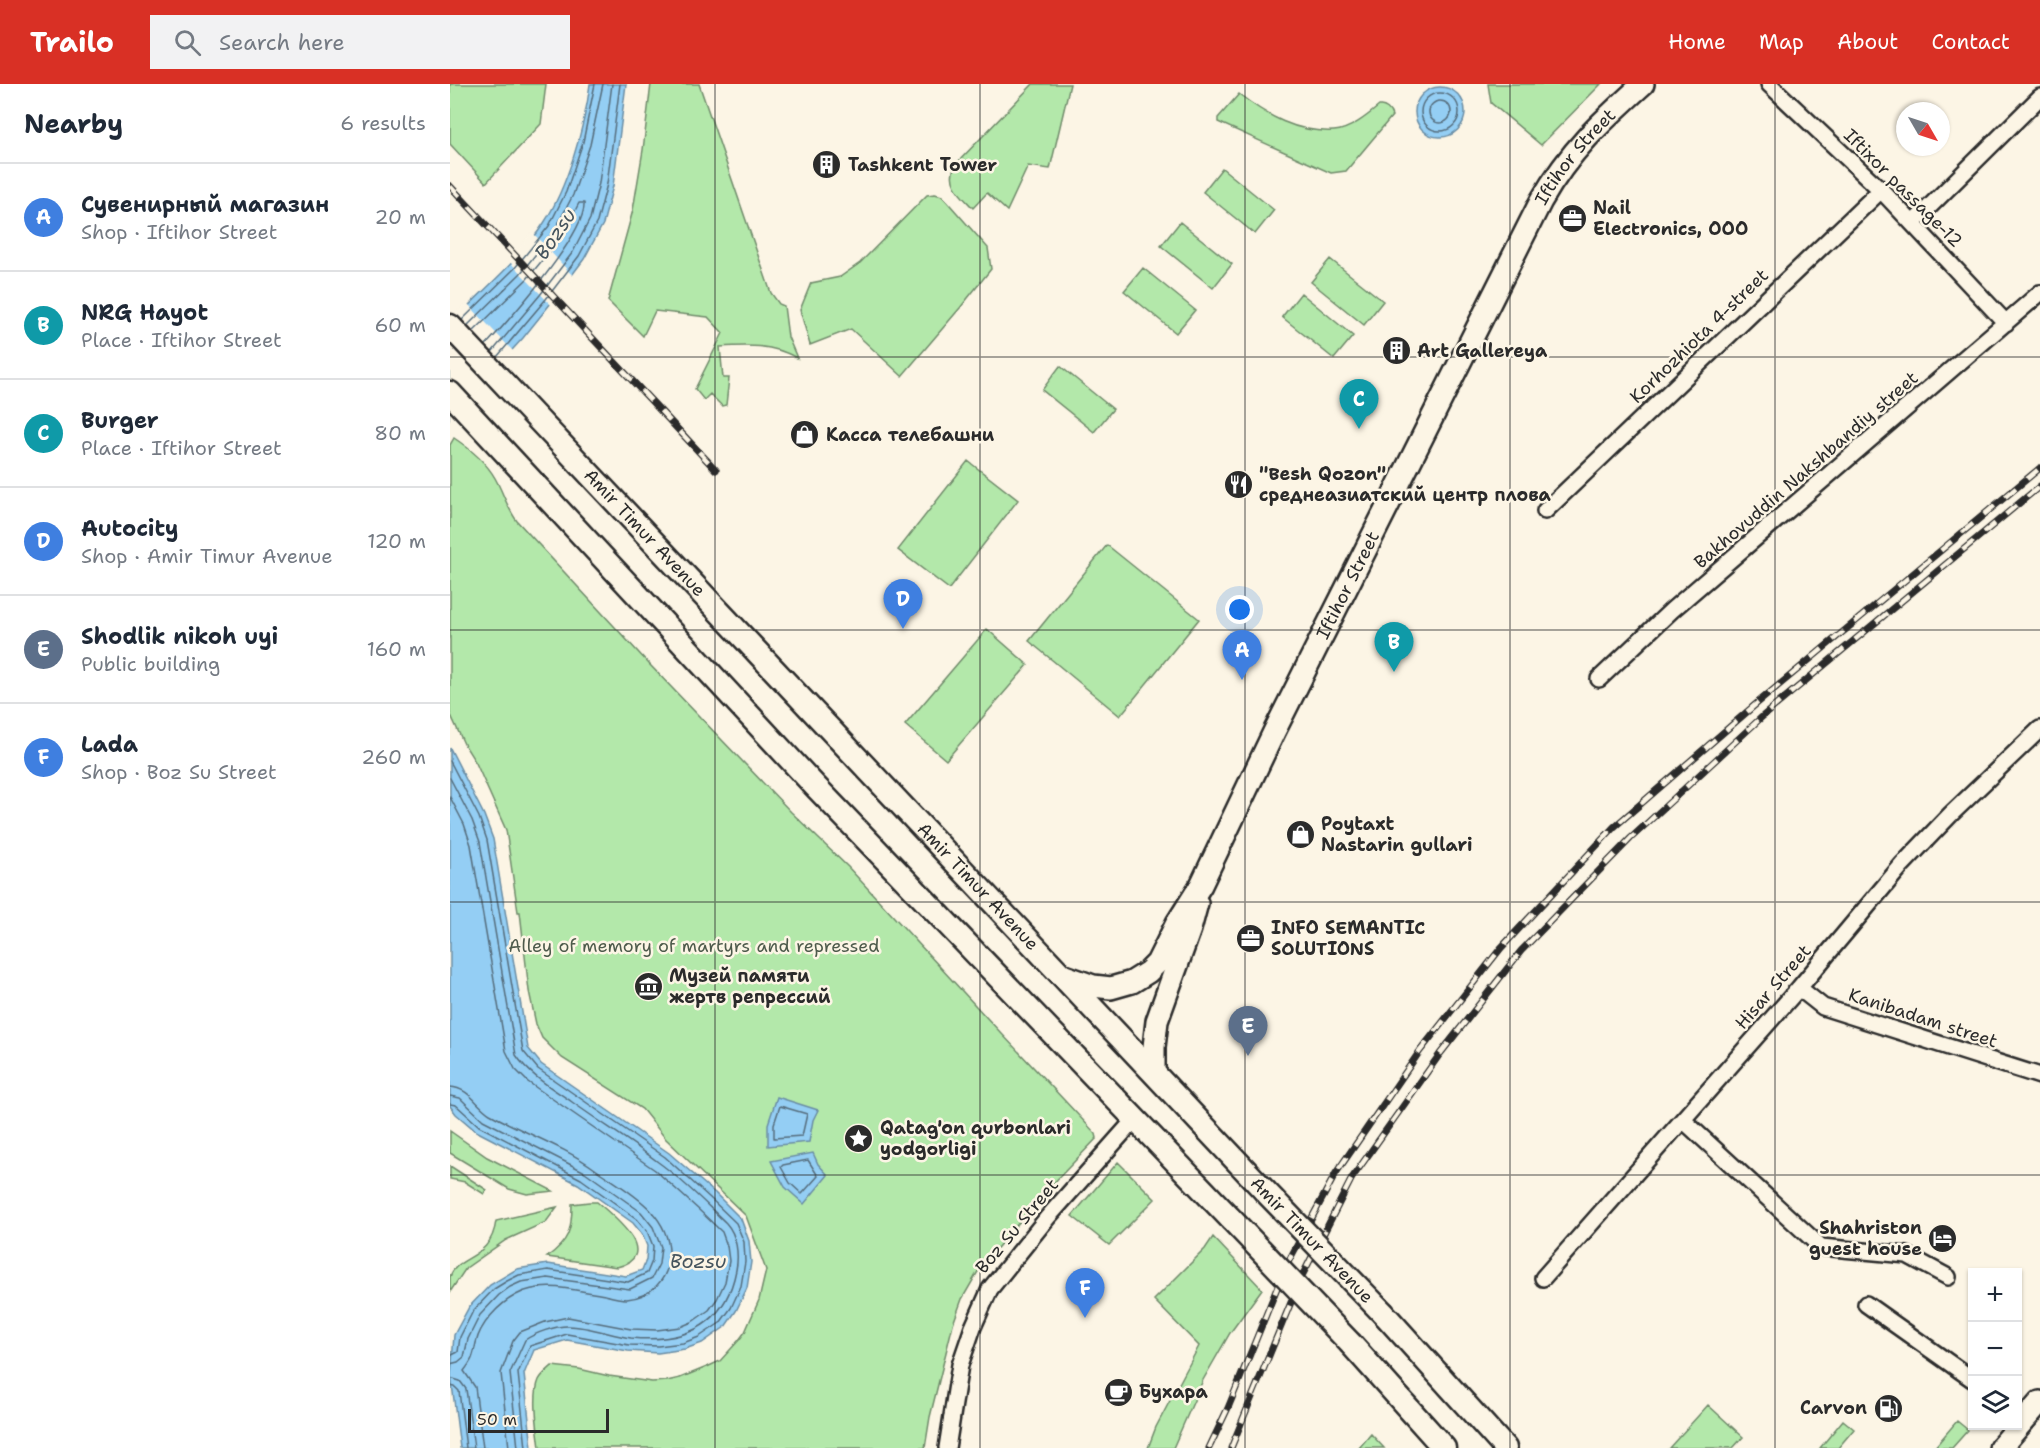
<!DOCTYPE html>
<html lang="en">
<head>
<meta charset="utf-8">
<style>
	:root { --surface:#fff; --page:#f2f2f3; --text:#1f2937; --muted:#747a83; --line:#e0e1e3; --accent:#d93025 }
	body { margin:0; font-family:"Shantell Sans",sans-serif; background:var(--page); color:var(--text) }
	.controls { position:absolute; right:18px; bottom:18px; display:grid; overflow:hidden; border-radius:0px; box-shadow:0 2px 4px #0004 }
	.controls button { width:54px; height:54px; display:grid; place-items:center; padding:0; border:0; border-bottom:2px solid var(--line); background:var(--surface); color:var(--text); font:30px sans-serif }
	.compass { position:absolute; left:1446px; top:18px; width:54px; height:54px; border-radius:50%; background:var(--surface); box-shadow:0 2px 4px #0004; rotate:129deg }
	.scale { position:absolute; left:18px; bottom:15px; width:141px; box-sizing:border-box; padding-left:6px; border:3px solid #2b2b2b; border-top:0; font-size:16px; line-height:21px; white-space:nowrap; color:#2b2b2b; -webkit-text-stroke:4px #fcf5e5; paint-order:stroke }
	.you { position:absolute; left:790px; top:526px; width:21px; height:21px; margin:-15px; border:4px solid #fff; border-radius:50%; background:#1a73e8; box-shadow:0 0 0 9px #1a73e833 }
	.badge { display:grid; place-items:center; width:39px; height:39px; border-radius:50%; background:var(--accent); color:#fff; font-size:20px; font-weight:700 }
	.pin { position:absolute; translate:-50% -50px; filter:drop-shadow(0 2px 3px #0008) }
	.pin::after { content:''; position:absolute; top:32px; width:21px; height:18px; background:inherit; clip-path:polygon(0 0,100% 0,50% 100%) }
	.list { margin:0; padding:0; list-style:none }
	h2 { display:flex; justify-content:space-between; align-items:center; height:78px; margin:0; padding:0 24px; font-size:26px }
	h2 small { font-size:20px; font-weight:400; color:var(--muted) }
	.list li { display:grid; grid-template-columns:39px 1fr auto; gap:18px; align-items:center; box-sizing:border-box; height:108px; padding:0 24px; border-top:2px solid var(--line) }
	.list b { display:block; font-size:22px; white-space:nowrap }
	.list p { margin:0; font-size:20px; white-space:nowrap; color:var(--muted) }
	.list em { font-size:20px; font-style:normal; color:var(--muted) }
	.icon { flex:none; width:33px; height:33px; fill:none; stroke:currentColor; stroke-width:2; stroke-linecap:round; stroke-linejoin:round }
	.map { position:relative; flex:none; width:1590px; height:1364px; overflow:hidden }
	header { display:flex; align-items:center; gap:36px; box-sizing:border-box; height:84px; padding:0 30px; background:var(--accent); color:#fff }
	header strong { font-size:28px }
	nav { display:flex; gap:33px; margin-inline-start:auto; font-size:21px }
	.search { width:420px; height:54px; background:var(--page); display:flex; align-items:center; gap:15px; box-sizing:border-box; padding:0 21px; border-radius:0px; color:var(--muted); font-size:22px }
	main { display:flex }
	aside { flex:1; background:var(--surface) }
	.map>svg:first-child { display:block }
</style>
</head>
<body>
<header>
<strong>Trailo</strong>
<div class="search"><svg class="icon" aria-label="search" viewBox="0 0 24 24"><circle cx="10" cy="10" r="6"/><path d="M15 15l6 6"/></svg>Search here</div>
<nav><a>Home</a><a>Map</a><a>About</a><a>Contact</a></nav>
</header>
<main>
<aside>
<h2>Nearby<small>6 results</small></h2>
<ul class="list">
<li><span class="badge" style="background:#3f7fe0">A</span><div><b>Сувенирный магазин</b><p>Shop · Iftihor Street</p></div><em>20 m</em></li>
<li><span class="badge" style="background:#0f9aa8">B</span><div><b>NRG Hayot</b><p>Place · Iftihor Street</p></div><em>60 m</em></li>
<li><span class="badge" style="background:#0f9aa8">C</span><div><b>Burger</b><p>Place · Iftihor Street</p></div><em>80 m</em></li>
<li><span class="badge" style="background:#3f7fe0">D</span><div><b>Autocity</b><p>Shop · Amir Timur Avenue</p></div><em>120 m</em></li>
<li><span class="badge" style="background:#5c6f8a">E</span><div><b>Shodlik nikoh uyi</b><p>Public building</p></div><em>160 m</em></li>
<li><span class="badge" style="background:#3f7fe0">F</span><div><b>Lada</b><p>Shop · Boz Su Street</p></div><em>260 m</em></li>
</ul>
</aside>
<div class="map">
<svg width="1590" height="1364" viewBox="0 0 1590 1364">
	<rect width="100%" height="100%" fill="#fcf5e5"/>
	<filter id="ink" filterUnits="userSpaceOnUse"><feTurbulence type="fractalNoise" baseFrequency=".0167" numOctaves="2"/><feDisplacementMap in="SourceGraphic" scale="12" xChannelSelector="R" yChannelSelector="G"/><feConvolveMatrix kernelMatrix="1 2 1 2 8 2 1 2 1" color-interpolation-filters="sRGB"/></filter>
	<g filter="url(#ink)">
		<path fill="#b3e8aa" stroke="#6f8a6a" stroke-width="1.5" d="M 0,0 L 96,0 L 91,40 L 36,99 L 0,60 Z
			M 201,0 L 249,0 L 321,209 L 329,220 L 334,222 L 338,253 L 347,274 C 322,260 298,261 270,263 L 273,294 L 279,294 L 276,321 L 272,322 L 260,310 L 254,316 L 245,305 L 273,249 L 258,233 L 205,227 L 193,252 L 158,217 L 183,126 L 193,66 Z
			M 583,0 L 620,0 L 600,85 L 578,82 L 557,127 L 537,109 L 523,124 C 511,111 495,98 506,80 Z
			M 1038,0 L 1151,0 L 1091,61 L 1041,19 Z
			M 789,10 C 817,32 847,49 884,47 C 900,46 917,32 929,22 C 935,21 941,27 942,32 L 896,87 L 881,89 L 768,38 L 768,34 Z
			M 772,84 L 824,126 L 805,150 L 753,108 Z
			M 485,110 L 492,112 L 538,164 L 541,185 L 510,224 L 452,292 L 401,245 L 360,261 L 350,226 L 361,199 L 390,193 L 410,179 L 477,111 Z
			M 730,138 L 782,180 L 763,204 L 711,162 Z
			M 880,175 L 933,217 L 914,241 L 861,198 Z
			M 693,184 L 745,226 L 726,249 L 674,207 Z
			M 851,209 L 903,252 L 884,275 L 832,233 Z
			M 610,282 L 663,325 L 644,348 L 592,306 Z
			M 4,354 C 19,364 36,378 45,394 C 53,408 57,424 67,437 L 200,581 L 341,728 L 398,783 L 536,933 L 646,1050 L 647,1054 L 596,1107 L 530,1184 L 512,1215 L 503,1240 L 480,1333 L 475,1364 L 90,1364 C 88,1346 82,1312 89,1296 C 92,1290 98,1286 102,1282 L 129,1285 L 159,1292 L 202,1298 L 217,1297 L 230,1294 L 257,1283 L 270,1277 L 289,1256 L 295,1248 L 309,1216 L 316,1186 L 296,1132 L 216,1055 L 192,1025 L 112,974 L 92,954 L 86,940 L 79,907 L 70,828 L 68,828 L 56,746 L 26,679 L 14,660 L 0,629 L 0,361 Z
			M 518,377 L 568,416 L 499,505 L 448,466 Z
			M 657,461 L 749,535 L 670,632 L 579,557 Z
			M 537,545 L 578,581 L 496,676 L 455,641 Z
			M 0,1047 L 37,1073 L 103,1107 L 77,1110 L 59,1105 L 0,1069 Z
			M 668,1078 L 705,1115 L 659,1161 L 622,1132 Z
			M 0,1082 L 37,1106 L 34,1110 L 15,1098 L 0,1095 Z
			M 139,1118 L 147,1118 C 163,1132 213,1171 167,1183 L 97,1173 C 119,1157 122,1146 122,1120 Z
			M 107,1123 L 96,1138 L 56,1156 L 16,1184 L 0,1208 C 0,1204 0,1197 0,1193 C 7,1170 41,1177 46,1137 Z
			M 763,1153 L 812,1205 L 780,1249 L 753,1296 L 723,1364 L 698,1364 L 706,1343 L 749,1262 L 704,1216 L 755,1165 Z
			M 1258,1321 L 1293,1353 L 1283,1364 L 1219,1364 Z
			M 1393,1336 L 1404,1345 L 1388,1364 L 1370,1364 Z
			M 1507,1337 L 1518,1346 L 1502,1364 L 1484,1364 Z
			M 921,1350 L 934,1364 L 909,1364 Z"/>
		<path fill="#94cef4" stroke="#6a8da4" stroke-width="1.5" d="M 140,0 L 176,0 L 163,102 L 153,140 L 134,175 L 101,219 L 73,254 L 0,334 L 0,240 C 31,208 70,176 94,139 C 117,104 135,42 140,0 Z
			M965 28a25 25 0 1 1 50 0a25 25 0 1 1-50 0Z
			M 0,664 L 34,731 L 43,755 L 78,964 L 91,980 L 219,1069 L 265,1109 L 291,1135 L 299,1157 L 301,1178 L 297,1204 L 286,1227 L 275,1243 L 252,1259 L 235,1265 L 208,1269 L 178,1267 L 117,1256 L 84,1266 L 74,1290 L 82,1364 L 10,1364 L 1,1292 L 4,1251 L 19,1223 L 40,1201 L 67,1185 L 98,1180 L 176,1192 L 192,1186 L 196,1176 L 197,1162 L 192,1150 L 183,1139 L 128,1100 L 26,1047 L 6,1030 L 0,1022 Z
			M 327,1013 L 368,1026 L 363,1036 L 359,1058 L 318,1062 L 318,1040 Z
			M 363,1069 L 368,1080 L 378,1091 L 354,1120 L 335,1103 L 321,1077 Z"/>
		<path fill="#fcf5e5" d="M 82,148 L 124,193 L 102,222 L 59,177 Z
			M 17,219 L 64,268 L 0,337 L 0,235 Z"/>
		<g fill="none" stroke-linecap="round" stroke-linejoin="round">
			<path stroke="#556c7b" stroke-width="1.5" d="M971 28a19 19 0 1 1 38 0a19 19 0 1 1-38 0Z
				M979 28a11 11 0 1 1 22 0a11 11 0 1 1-22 0Z
				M 12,236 L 64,185 L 99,142 L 116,108 L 133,58 L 145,0
				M 17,242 L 70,190 L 105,146 L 123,111 L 140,61 L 153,0
				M 23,248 L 77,195 L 112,152 L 129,119 L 134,119 C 137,149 58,237 36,261
				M 42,268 L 90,211 L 123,168 L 140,135 L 149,99 L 162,0
				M 47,273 L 96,215 L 129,172 L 147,138 L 157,100 L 170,0
				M 0,677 L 29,733 L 37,756 L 73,967 L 88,985 L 215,1073 L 260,1114 L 286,1139 L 294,1158 L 295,1178 L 291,1202 L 281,1224 L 270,1239 L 249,1253 L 233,1259 L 208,1262 L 179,1261 L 117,1250 L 80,1262 L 68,1289 L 76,1364
				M 0,694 L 22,736 L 30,758 L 66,971 C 80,992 102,1004 122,1018 C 150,1038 180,1057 208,1078 C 232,1095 254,1118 276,1139 C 287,1151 289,1171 286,1186 C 275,1243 234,1259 181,1254 C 160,1251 139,1242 118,1242 C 105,1242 85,1249 75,1256 L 60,1289 L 68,1364
				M 0,713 L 14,740 L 21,761 L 56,967 L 65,985 L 78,998 L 205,1086 L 249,1126 L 272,1148 L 277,1162 L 279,1177 L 275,1198 L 267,1215 L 259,1226 L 242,1238 L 230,1243 L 207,1246 L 181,1245 L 118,1233 L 95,1238 L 70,1248 L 63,1257 L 51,1289 L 59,1364
				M 0,1003 C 19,1004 26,1021 40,1030 C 74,1049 113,1062 145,1085 C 177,1107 222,1129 219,1174 C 218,1196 200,1213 177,1215 C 170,1215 162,1213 155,1211 C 126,1207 93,1196 66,1211 C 49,1220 30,1240 26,1259 C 23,1273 23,1275 14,1287 L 25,1303 L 33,1364
				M 0,1012 L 10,1014 L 33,1036 L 135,1088 L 191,1128 L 203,1143 L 211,1163 L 209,1180 L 202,1194 L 180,1205 L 98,1194 L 71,1198 L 60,1203 L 49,1211 L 30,1231 L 18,1255 L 14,1273 L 8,1278 L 0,1280
				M 0,1020 L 6,1021 L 29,1042 L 131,1095 L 187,1135 L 197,1147 L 203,1162 L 202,1177 L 197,1189 L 178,1198 L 98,1186 L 69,1191 L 57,1197 L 44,1205 L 23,1227 L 10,1253 L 8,1268 L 0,1272
				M 330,1022 L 357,1030 L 352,1052 L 324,1054 L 324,1040 Z
				M 358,1076 L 368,1092 L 352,1110 L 340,1099 L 331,1083 L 333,1081 Z
				M 0,1294 L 10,1297 L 16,1305 L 24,1364
				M 0,1302 L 5,1303 L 9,1307 L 16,1364"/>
			<defs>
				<path id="street" d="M 1319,0 L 1431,106 L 1556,239
					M 1463,139 L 1590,13
					M 1095,427 L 1431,106
					M 1149,595 L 1222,526 L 1590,209
					M 1349,904 L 1373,923 L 1590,992
					M 1233,1036 L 1371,1163 L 1457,1171 L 1498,1193
					M 1093,1194 L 1349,904 L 1452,781 L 1501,730 L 1590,645
					M 1416,1220 L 1522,1295
					M 497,1364 L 510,1281 L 523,1243 L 540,1205 L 598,1133 L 685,1035"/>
				<g id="secondary">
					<path id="s1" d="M 612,891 L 643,902 L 661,904 L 682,898 L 698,888 L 707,879 L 727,839 L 751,801 L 824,648 L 1091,117 C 1120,66 1151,38 1193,0"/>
					<path d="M 704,989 L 704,963 L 707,937 L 740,845 L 747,819"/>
					<path d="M 1550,1364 L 1590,1318"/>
				</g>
				<g id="primary">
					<path id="s2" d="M 0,242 L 814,1106"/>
					<path d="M 0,309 L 365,702 L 781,1135"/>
					<path d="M 934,1230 L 1055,1364"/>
					<path d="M 901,1260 L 994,1364"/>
				</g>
			</defs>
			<use href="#street" stroke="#2b2b2b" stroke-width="20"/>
			<use href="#secondary" stroke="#2b2b2b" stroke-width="26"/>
			<use href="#primary" stroke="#2b2b2b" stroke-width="27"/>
			<use href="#street" stroke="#fcf5e5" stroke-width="15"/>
			<use href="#secondary" stroke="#fcf5e5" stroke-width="21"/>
			<use href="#primary" stroke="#fcf5e5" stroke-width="22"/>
			<defs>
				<path id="rail" d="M 0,102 L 266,386
					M 759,1364 L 778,1324 L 836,1182 L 886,1089 L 970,967 L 1051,864 L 1164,743 L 1305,621 L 1590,384
					M 781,1364 L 851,1194 L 902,1094 L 990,970 L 1071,867 L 1181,754 L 1313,632 L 1590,402"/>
			</defs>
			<use href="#rail" stroke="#2b2b2b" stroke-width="7"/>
			<use href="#rail" stroke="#fcf5e5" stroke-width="4.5" stroke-dasharray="14" stroke-linecap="butt"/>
			<defs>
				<path id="primary-bridge" d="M 814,1106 L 934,1230
					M 781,1135 L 901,1260"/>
			</defs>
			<use href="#primary-bridge" stroke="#2b2b2b" stroke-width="27" stroke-linecap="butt"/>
			<use href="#primary-bridge" stroke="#fcf5e5" stroke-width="22"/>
		</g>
	</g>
	<path fill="none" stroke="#2b2b2b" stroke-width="1.5" stroke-opacity="0.55" d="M 265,0 L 265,1364M 530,0 L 530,1364M 795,0 L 795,1364M 1060,0 L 1060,1364M 1325,0 L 1325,1364M 0,273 L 1590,273M 0,546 L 1590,546M 0,818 L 1590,818M 0,1091 L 1590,1091"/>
	<defs>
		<symbol id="building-disc" viewBox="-11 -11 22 22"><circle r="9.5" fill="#2b2b2b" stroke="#fcf5e5"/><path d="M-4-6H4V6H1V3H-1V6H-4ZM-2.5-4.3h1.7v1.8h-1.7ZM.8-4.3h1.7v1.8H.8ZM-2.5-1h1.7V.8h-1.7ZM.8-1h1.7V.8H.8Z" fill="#fff"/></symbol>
		<symbol id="office-disc" viewBox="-11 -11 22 22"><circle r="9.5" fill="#2b2b2b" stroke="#fcf5e5"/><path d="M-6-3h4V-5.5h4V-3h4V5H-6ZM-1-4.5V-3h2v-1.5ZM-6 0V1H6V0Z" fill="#fff"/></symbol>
		<symbol id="shop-disc" viewBox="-11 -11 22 22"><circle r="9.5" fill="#2b2b2b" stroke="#fcf5e5"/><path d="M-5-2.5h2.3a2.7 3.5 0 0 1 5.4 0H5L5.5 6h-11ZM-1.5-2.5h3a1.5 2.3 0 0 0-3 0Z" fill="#fff"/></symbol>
		<symbol id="restaurant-disc" viewBox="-11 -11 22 22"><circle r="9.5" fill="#2b2b2b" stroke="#fcf5e5"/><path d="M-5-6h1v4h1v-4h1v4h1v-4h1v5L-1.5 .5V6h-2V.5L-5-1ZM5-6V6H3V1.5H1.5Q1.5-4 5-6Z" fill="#fff"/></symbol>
		<symbol id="museum-disc" viewBox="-11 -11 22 22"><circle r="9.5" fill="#2b2b2b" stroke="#fcf5e5"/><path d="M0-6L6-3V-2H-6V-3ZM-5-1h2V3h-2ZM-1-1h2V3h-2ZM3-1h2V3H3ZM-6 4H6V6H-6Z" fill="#fff"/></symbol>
		<symbol id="sight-disc" viewBox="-11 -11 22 22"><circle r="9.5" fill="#2b2b2b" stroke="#fcf5e5"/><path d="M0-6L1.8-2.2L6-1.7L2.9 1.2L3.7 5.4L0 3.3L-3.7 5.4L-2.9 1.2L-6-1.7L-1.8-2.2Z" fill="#fff"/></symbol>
		<symbol id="hotel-disc" viewBox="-11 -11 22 22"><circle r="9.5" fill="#2b2b2b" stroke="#fcf5e5"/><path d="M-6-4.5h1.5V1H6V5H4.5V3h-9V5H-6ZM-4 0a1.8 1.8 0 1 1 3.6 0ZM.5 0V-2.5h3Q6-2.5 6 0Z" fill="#fff"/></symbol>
		<symbol id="cafe-disc" viewBox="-11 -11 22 22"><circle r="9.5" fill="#2b2b2b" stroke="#fcf5e5"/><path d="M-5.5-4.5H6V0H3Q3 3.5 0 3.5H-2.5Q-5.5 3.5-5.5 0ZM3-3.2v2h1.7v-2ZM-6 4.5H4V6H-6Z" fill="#fff"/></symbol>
		<symbol id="fuel-disc" viewBox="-11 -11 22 22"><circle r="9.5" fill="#2b2b2b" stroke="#fcf5e5"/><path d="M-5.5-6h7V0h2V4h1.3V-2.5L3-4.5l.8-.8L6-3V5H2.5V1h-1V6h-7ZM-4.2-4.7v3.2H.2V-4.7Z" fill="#fff"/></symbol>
	</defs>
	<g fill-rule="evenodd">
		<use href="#building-disc" x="360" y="64" width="33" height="33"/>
		<use href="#office-disc" x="1106" y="118" width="33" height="33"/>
		<use href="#building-disc" x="930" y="250" width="33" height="33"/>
		<use href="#shop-disc" x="338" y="334" width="33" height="33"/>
		<use href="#restaurant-disc" x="772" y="384" width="33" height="33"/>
		<use href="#shop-disc" x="834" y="734" width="33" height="33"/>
		<use href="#office-disc" x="784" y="838" width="33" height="33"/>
		<use href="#museum-disc" x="182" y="886" width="33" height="33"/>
		<use href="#sight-disc" x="392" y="1038" width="33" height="33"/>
		<use href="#hotel-disc" x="1476" y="1138" width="33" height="33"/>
		<use href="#cafe-disc" x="652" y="1292" width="33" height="33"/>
		<use href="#fuel-disc" x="1422" y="1308" width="33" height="33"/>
	</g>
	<g text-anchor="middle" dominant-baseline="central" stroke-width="5" stroke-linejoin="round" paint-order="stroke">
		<g font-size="18" fill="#2b2b2b" stroke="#fcf5e5">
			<text stroke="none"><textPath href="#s1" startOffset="1014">Iftihor Street</textPath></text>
			<text transform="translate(1453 104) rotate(45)">Iftixor passage-12</text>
			<text transform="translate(1249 252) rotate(-44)">Korhozhiota 4-street</text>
			<text transform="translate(1356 386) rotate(-41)">Bakhovuddin Nakshbandiy street</text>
			<text stroke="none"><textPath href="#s2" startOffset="284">Amir Timur Avenue</textPath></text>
			<text stroke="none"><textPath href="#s1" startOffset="528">Iftihor Street</textPath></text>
			<text stroke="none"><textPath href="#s2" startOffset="770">Amir Timur Avenue</textPath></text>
			<text transform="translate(1323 903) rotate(-49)">Hisar Street</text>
			<text transform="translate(1473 934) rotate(18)">Kanibadam street</text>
			<text transform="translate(567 1142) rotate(-50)">Boz Su Street</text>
			<text transform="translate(862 1156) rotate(46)">Amir Timur Avenue</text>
		</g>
		<g font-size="18" font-weight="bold" fill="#2b2b2b" stroke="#fcf5e5" text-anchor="start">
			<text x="398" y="81">Tashkent Tower</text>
			<text x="1143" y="124">Nail<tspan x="1143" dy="21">Electronics, ООО</tspan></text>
			<text x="967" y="267">Art Gallereya</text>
			<text x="376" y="351">Касса телебашни</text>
			<text x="809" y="390">"Besh Qozon"<tspan x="809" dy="21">среднеазиатский центр плова</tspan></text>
			<text x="871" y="740">Poytaxt<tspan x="871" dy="21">Nastarin gullari</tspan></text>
			<text x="821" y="844">INFO SEMANTIC<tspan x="821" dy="21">SOLUTIONS</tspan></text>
			<text x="219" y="892">Музей памяти<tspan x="219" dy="21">жертв репрессий</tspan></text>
			<text x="430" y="1044">Qatag'on qurbonlari<tspan x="430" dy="21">yodgorligi</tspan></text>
			<text x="1472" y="1144" text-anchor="end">Shahriston<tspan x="1472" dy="21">guest house</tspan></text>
			<text x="689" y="1308">Бухара</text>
			<text x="1417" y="1324" text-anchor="end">Carvon</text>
		</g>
		<g font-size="18" fill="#4d5a4b" stroke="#fcf5e5">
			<text x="244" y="862">Alley of memory of martyrs and repressed</text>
		</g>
		<g font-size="20" font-style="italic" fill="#45545d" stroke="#fcf5e5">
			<text transform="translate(105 150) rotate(-56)">Bozsu</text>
			<text x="248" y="1177">Bozsu</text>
		</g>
	</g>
</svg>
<div class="controls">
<button>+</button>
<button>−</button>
<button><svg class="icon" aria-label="layers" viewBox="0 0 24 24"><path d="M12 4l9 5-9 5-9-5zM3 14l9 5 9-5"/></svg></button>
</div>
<svg class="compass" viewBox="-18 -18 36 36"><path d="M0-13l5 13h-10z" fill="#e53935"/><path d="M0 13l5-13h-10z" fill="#747a83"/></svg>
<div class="scale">50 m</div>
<div class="you"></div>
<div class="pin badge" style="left:792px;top:596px;background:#3f7fe0">A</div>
<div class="pin badge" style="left:944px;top:588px;background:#0f9aa8">B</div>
<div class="pin badge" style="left:909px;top:345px;background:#0f9aa8">C</div>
<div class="pin badge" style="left:453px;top:545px;background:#3f7fe0">D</div>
<div class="pin badge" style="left:798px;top:972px;background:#5c6f8a">E</div>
<div class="pin badge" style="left:635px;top:1234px;background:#3f7fe0">F</div>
</div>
</main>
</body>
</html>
